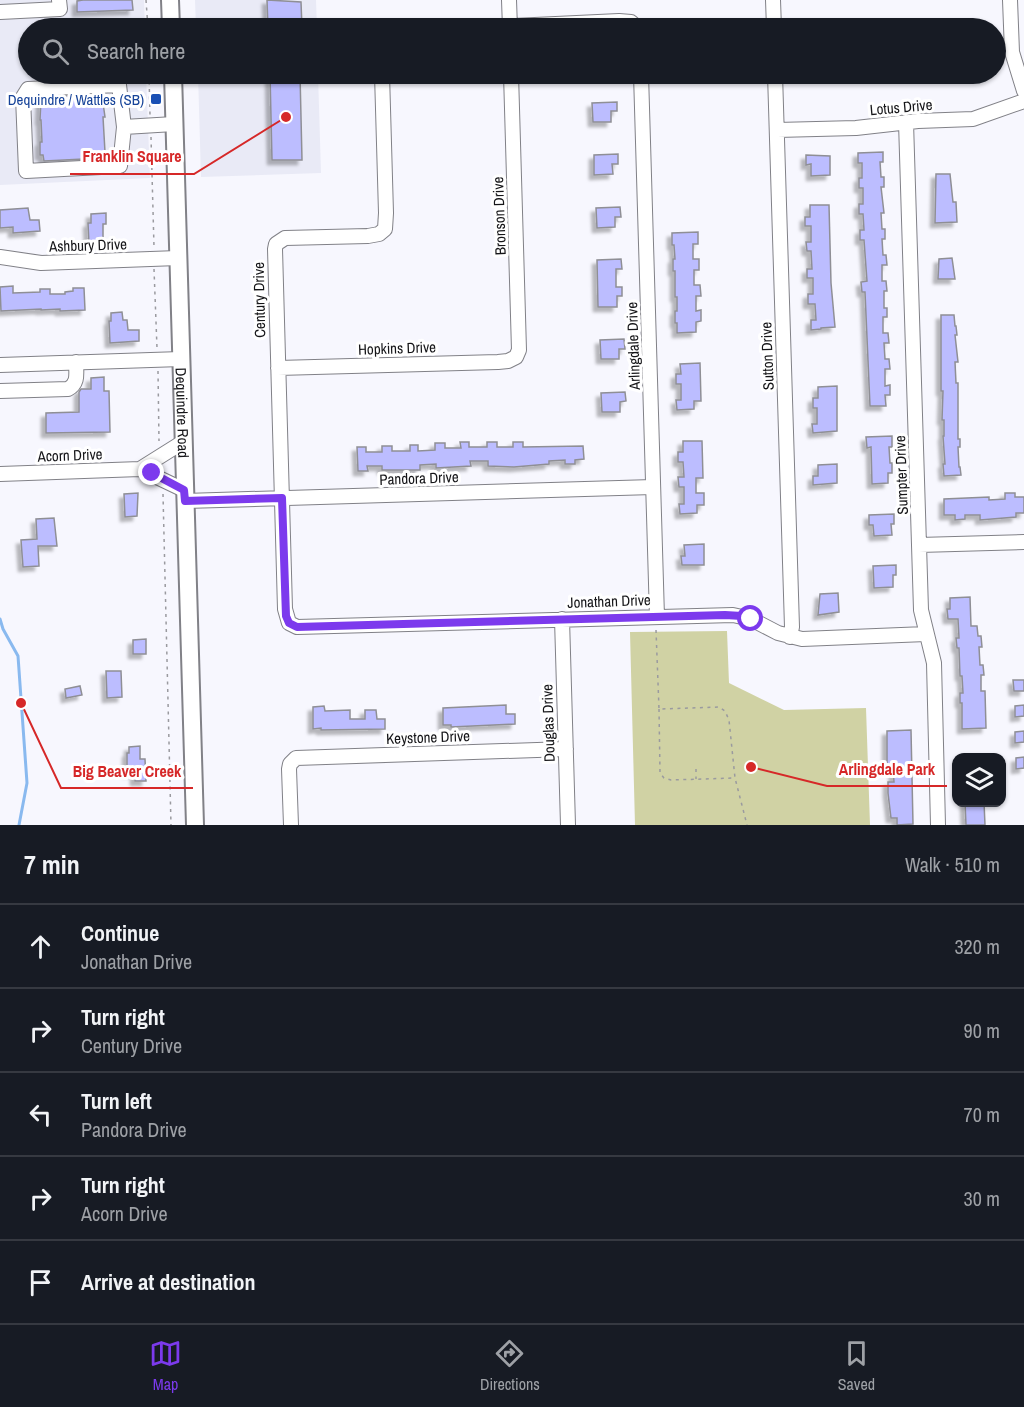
<!DOCTYPE html>
<html lang="en">
<head>
<meta charset="utf-8">
<style>
	:root { --surface:#171b24; --page:#20242c; --text:#f1f3f6; --muted:#9ea1a6; --line:#363941; --accent:#7c3aed }
	body { margin:0; font-family:"Archivo Narrow",sans-serif; background:var(--page); color:var(--text) }
	.controls { position:absolute; right:18px; bottom:18px; display:grid; overflow:hidden; border-radius:12px; box-shadow:0 2px 4px #0004 }
	.controls button { width:54px; height:54px; display:grid; place-items:center; padding:0; border:0; border-bottom:2px solid var(--line); background:var(--surface); color:var(--text); font:30px sans-serif }
	.stop { position:absolute; width:18px; height:18px; margin:-14px; border:4px solid #7c3aed; border-radius:50%; background:#fff }
	.stop.end { background:#7c3aed; border-color:#fff; box-shadow:0 2px 6px #0008 }
	.list { margin:0; padding:0; list-style:none }
	h2 { display:flex; justify-content:space-between; align-items:center; height:78px; margin:0; padding:0 24px; font-size:26px }
	h2 small { font-size:20px; font-weight:400; color:var(--muted) }
	.list li { display:grid; grid-template-columns:39px 1fr auto; gap:18px; align-items:center; box-sizing:border-box; height:84px; padding:0 24px; border-top:2px solid var(--line) }
	.list b { display:block; font-size:22px; white-space:nowrap }
	.list p { margin:0; font-size:20px; white-space:nowrap; color:var(--muted) }
	.list em { font-size:20px; font-style:normal; color:var(--muted) }
	.icon { flex:none; width:33px; height:33px; fill:none; stroke:currentColor; stroke-width:2; stroke-linecap:round; stroke-linejoin:round }
	.map { position:relative; flex:none; width:1024px; height:825px; overflow:hidden }
	.search { position:absolute; background:var(--surface); box-shadow:0 2px 4px #0004; left:18px; right:18px; top:18px; height:66px; display:flex; align-items:center; gap:15px; box-sizing:border-box; padding:0 21px; border-radius:33px; color:var(--muted); font-size:22px }
	.sheet { height:498px; background:var(--surface) }
	nav { display:flex; justify-content:space-around; align-items:center; box-sizing:border-box; height:84px; border-top:2px solid var(--line); background:var(--surface); font-size:16px; color:var(--muted) }
	nav a { display:grid; justify-items:center; gap:3px }
	nav .on { color:var(--accent) }
	.map>svg:first-child { display:block }
</style>
</head>
<body>
<div class="map">
<svg width="1024" height="825" viewBox="0 0 1024 825">
	<defs>
		<filter id="shadow"><feDropShadow dx="-4.5" dy="4.5" stdDeviation="1.5" flood-color="#0004"/></filter>
	</defs>
	<rect width="100%" height="100%" fill="#f7f7fe"/>
	<path fill="#e9eaf6" d="M 0,0 L 144,0 L 145,28 L 28,28 L 28,74 L 146,74 L 150,178 L 0,185 Z
		M 195,0 L 316,0 L 317,28 L 196,28 Z
		M 198,74 L 318,74 L 321,173 L 201,177 Z"/>
	<path fill="#d0d2a4" d="M 727,631 L 729,683 L 784,710 L 866,708 L 870,825 L 635,825 L 630,632 Z"/>
	<g fill="none" stroke-linecap="round" stroke-linejoin="round">
		<path stroke="#89b9ef" stroke-width="3" d="M 0,619 L 3,629 L 18,656 L 27,783 L 19,825"/>
	</g>
	<path fill="#bcbdff" stroke="#8f8f95" stroke-width="1.5" filter="url(#shadow)" d="M 83,0 L 132,0 L 133,10 L 77,12 L 77,1 Z
		M 267,0 L 301,2 L 302,28 L 268,28 Z
		M 270,74 L 300,74 L 302,160 L 272,160 Z
		M 64,96 L 102,96 L 105,117 L 103,117 L 105,152 L 104,158 L 44,161 L 43,155 L 40,155 L 40,142 L 42,142 L 41,120 L 40,120 L 41,99 L 64,98 Z
		M 617,102 L 617,111 L 611,111 L 611,122 L 593,122 L 592,103 Z
		M 883,152 L 883,162 L 880,162 L 881,177 L 884,177 L 884,187 L 881,187 L 884,213 L 881,213 L 882,229 L 885,229 L 885,239 L 882,239 L 883,255 L 886,255 L 887,265 L 882,265 L 882,281 L 886,281 L 887,291 L 884,291 L 884,308 L 887,308 L 887,317 L 883,317 L 883,333 L 888,333 L 889,343 L 884,343 L 885,359 L 889,359 L 890,369 L 885,369 L 885,386 L 890,385 L 890,395 L 885,395 L 886,406 L 870,406 L 865,292 L 862,292 L 861,282 L 867,281 L 864,240 L 860,240 L 860,230 L 864,230 L 863,214 L 859,214 L 859,204 L 863,204 L 863,188 L 859,188 L 859,178 L 862,178 L 862,163 L 858,163 L 858,153 Z
		M 618,154 L 618,164 L 612,164 L 613,174 L 594,175 L 594,155 Z
		M 806,155 L 830,156 L 830,175 L 811,176 L 811,164 L 806,165 Z
		M 936,174 L 950,174 L 953,202 L 956,202 L 957,222 L 935,223 Z
		M 810,205 L 829,205 L 831,283 L 835,327 L 821,328 L 821,329 L 811,330 L 811,320 L 816,320 L 815,304 L 808,304 L 808,294 L 813,294 L 813,278 L 807,278 L 807,269 L 812,269 L 811,251 L 807,251 L 806,242 L 811,242 L 811,226 L 805,226 L 805,217 L 810,217 Z
		M 620,207 L 621,217 L 615,217 L 615,227 L 597,228 L 596,208 Z
		M 28,208 L 30,220 L 39,220 L 40,231 L 13,233 L 13,227 L 0,228 L 0,210 Z
		M 106,213 L 106,224 L 103,224 L 103,243 L 89,244 L 88,223 L 91,223 L 91,214 Z
		M 698,232 L 698,244 L 693,244 L 693,259 L 699,259 L 699,270 L 694,270 L 694,285 L 700,285 L 701,296 L 696,296 L 696,311 L 701,310 L 701,321 L 696,322 L 696,332 L 677,333 L 677,323 L 675,323 L 675,311 L 677,311 L 677,297 L 675,297 L 675,271 L 673,271 L 673,259 L 675,259 L 674,245 L 672,245 L 672,233 Z
		M 952,258 L 955,279 L 938,279 L 939,259 Z
		M 621,259 L 622,269 L 616,269 L 616,287 L 622,287 L 622,296 L 617,296 L 617,307 L 598,307 L 597,260 Z
		M 13,286 L 13,293 L 40,292 L 40,289 L 50,289 L 50,294 L 65,294 L 65,292 L 73,291 L 73,288 L 84,288 L 85,310 L 60,311 L 60,309 L 41,310 L 41,309 L 1,311 L 0,287 Z
		M 122,312 L 123,320 L 127,320 L 128,330 L 139,330 L 139,341 L 110,343 L 109,321 L 111,321 L 111,313 Z
		M 941,315 L 954,315 L 955,326 L 956,326 L 957,335 L 955,335 L 958,362 L 955,362 L 956,383 L 958,383 L 958,439 L 960,439 L 960,447 L 958,447 L 959,467 L 960,467 L 961,475 L 944,476 L 943,464 L 945,464 L 943,436 L 944,436 L 944,420 L 942,420 L 943,391 L 941,391 Z
		M 624,339 L 625,349 L 619,349 L 619,359 L 601,359 L 600,340 Z
		M 700,363 L 701,401 L 694,401 L 694,409 L 677,410 L 676,400 L 681,400 L 681,384 L 676,384 L 676,374 L 681,374 L 680,364 Z
		M 104,377 L 104,391 L 109,391 L 110,432 L 46,433 L 46,413 L 79,412 L 79,392 L 81,389 L 91,389 L 91,378 Z
		M 837,386 L 837,431 L 813,433 L 812,424 L 817,424 L 817,408 L 813,408 L 813,398 L 818,398 L 818,387 Z
		M 625,392 L 626,401 L 620,402 L 620,412 L 602,412 L 601,393 Z
		M 892,436 L 892,447 L 889,447 L 890,463 L 892,463 L 892,473 L 888,473 L 888,483 L 872,484 L 871,447 L 867,448 L 866,437 Z
		M 683,441 L 702,441 L 703,478 L 696,478 L 696,493 L 704,493 L 704,505 L 697,505 L 697,513 L 680,514 L 679,504 L 684,504 L 684,487 L 679,487 L 678,477 L 684,477 L 683,462 L 678,462 L 678,452 L 683,452 Z
		M 460,442 L 469,442 L 469,447 L 487,447 L 487,442 L 497,442 L 497,447 L 513,447 L 513,442 L 523,442 L 523,447 L 583,446 L 584,459 L 575,460 L 575,464 L 565,464 L 565,460 L 549,461 L 549,464 L 514,467 L 488,466 L 488,461 L 470,461 L 471,466 L 436,468 L 436,464 L 420,465 L 420,470 L 382,470 L 382,466 L 367,466 L 368,471 L 358,471 L 357,447 L 366,447 L 366,452 L 382,452 L 382,446 L 392,446 L 392,451 L 410,451 L 410,445 L 418,445 L 418,451 L 435,450 L 435,443 L 445,443 L 445,448 L 461,448 Z
		M 837,464 L 837,483 L 813,485 L 813,476 L 818,476 L 818,465 Z
		M 138,493 L 137,516 L 125,517 L 124,494 Z
		M 1005,493 L 1015,493 L 1015,497 L 1024,497 L 1024,513 L 1016,513 L 1016,517 L 980,520 L 980,515 L 965,515 L 965,519 L 955,520 L 955,515 L 944,515 L 944,499 L 989,497 L 989,500 L 1005,499 Z
		M 894,514 L 894,524 L 891,524 L 892,535 L 874,536 L 873,525 L 869,525 L 869,515 Z
		M 54,518 L 57,546 L 38,546 L 39,566 L 23,567 L 21,540 L 37,539 L 36,519 Z
		M 704,544 L 704,565 L 682,565 L 681,556 L 685,556 L 684,545 Z
		M 896,565 L 896,575 L 893,575 L 893,587 L 874,588 L 873,566 Z
		M 838,593 L 839,612 L 818,615 L 820,594 Z
		M 970,597 L 971,626 L 977,626 L 978,636 L 981,636 L 982,647 L 979,647 L 980,665 L 983,665 L 984,675 L 981,675 L 981,691 L 985,691 L 986,728 L 962,729 L 962,703 L 960,703 L 960,693 L 963,693 L 962,676 L 960,676 L 959,648 L 957,648 L 956,638 L 959,638 L 958,619 L 948,619 L 947,609 L 950,609 L 950,598 Z
		M 146,639 L 146,654 L 133,654 L 133,640 Z
		M 106,671 L 121,671 L 122,697 L 107,698 Z
		M 1013,680 L 1024,680 L 1024,691 L 1014,691 Z
		M 80,686 L 82,695 L 66,698 L 65,689 Z
		M 506,705 L 506,714 L 515,714 L 515,724 L 451,727 L 451,725 L 443,725 L 443,708 Z
		M 1024,705 L 1024,716 L 1015,717 L 1015,706 Z
		M 324,706 L 325,711 L 350,710 L 350,719 L 365,719 L 365,710 L 376,710 L 377,719 L 385,719 L 385,729 L 321,730 L 321,728 L 313,729 L 313,707 Z
		M 911,730 L 913,824 L 897,825 L 897,818 L 891,818 L 888,793 L 888,782 L 894,782 L 893,767 L 887,767 L 887,731 Z
		M 1024,731 L 1024,742 L 1015,743 L 1015,732 Z
		M 140,746 L 140,759 L 145,759 L 146,781 L 135,781 L 135,773 L 127,773 L 127,753 L 129,753 L 129,747 Z
		M 1024,757 L 1024,768 L 1016,769 L 1016,758 Z
		M 965,802 L 984,802 L 985,825 L 966,825 Z"/>
	<g fill="none" stroke-linecap="round" stroke-linejoin="round">
		<defs>
			<path id="minor" d="M 509,0 L 510,28
				M 773,0 L 774,28
				M 1010,0 L 1012,52 L 1024,91
				M 0,12 L 60,9 L 59,0
				M 40,28 L 67,27 L 67,28
				M 468,28 L 619,21 L 631,22 L 638,28
				M 382,74 L 386,213 L 385,229 L 379,234 L 368,236 L 285,238 L 276,244 L 275,249 L 285,609 L 289,623 L 297,627 L 733,615 L 751,619 L 778,633 L 802,639 L 926,634
				M 641,74 L 657,617
				M 775,74 L 792,627 L 790,637
				M 906,122 L 921,610 L 934,663 L 938,825
				M 124,127 L 119,85 L 28,89 L 23,97 L 26,171 L 120,166 L 124,127 L 174,124
				M 777,130 L 856,128 L 918,121 L 973,119 L 1024,101
				M 0,257 L 41,263 L 178,258
				M 0,365 L 181,359
				M 278,368 L 498,362 L 508,361 L 516,357 L 519,350 L 511,74
				M 0,391 L 68,389 C 79,383 76,373 76,362
				M 140,469 L 183,442
				M 0,474 L 140,469 L 184,490
				M 185,501 L 653,487
				M 919,545 L 1024,542
				M 562,619 L 568,825
				M 291,825 L 289,769 L 290,764 L 296,758 L 566,749"/>
			<g id="major">
				<path d="M 170,0 L 171,28"/>
				<path id="s1" d="M 173,74 L 195,825"/>
			</g>
		</defs>
		<use href="#minor" stroke="#818187" stroke-width="16"/>
		<use href="#major" stroke="#818187" stroke-width="20"/>
		<path stroke="#9a9a9f" stroke-width="1.5" stroke-dasharray="3 4.5" stroke-linecap="butt" d="M 146,0 L 148,28
			M 149,74 L 150,115
			M 151,137 L 154,247
			M 154,269 L 157,348
			M 158,371 L 159,441
			M 163,494 L 171,825
			M 656,630 L 659,709 L 719,707 L 725,711 L 729,720 L 735,778 L 747,825
			M 659,709 L 660,773 L 664,778 L 671,780 L 735,778
			M 696,769 L 696,779"/>
		<use href="#minor" stroke="#fff" stroke-width="14"/>
		<use href="#major" stroke="#fff" stroke-width="16"/>
	</g>
	<g fill="none" stroke-linecap="round" stroke-linejoin="round">
		<path stroke="#7c3aed" stroke-width="8" d="M 152,473 L 184,490 L 185,501 L 282,498 L 286,616 L 289,623 L 297,627 L 725,615 L 742,616 L 751,619"/>
	</g>
	<rect fill="#1a4fb4" stroke="#fff" stroke-width="2" x="150" y="93" width="12" height="12" rx="3"/>
	<g text-anchor="middle" dominant-baseline="central" stroke-width="6" stroke-linejoin="round" paint-order="stroke">
		<g font-size="15" fill="#164399" stroke="#fff" text-anchor="end">
			<text x="144" y="99">Dequindre / Wattles (SB)</text>
		</g>
		<g font-size="15" fill="#151518" stroke="#fff">
			<text transform="translate(901 107) rotate(-5)">Lotus Drive</text>
			<text transform="translate(499 216) rotate(-92)">Bronson Drive</text>
			<text transform="translate(88 245) rotate(-2)">Ashbury Drive</text>
			<text transform="translate(259 300) rotate(-91)">Century Drive</text>
			<text transform="translate(633 346) rotate(-92)">Arlingdale Drive</text>
			<text transform="translate(397 348) rotate(-2)">Hopkins Drive</text>
			<text transform="translate(767 356) rotate(-92)">Sutton Drive</text>
			<text stroke="none"><textPath href="#s1" startOffset="339">Dequindre Road</textPath></text>
			<text transform="translate(70 455) rotate(-2)">Acorn Drive</text>
			<text transform="translate(901 475) rotate(-92)">Sumpter Drive</text>
			<text transform="translate(419 478) rotate(-2)">Pandora Drive</text>
			<text transform="translate(609 601) rotate(-2)">Jonathan Drive</text>
			<text transform="translate(548 723) rotate(-92)">Douglas Drive</text>
			<text transform="translate(428 737) rotate(-2)">Keystone Drive</text>
		</g>
	</g>
	<path fill="none" stroke="#d62828" stroke-width="2" d="M286 117L194 174H70M751 767L827 786H947M21 703L61 788H193"/>
	<g fill="#d62828" stroke="#fff" stroke-width="2">
		<circle cx="286" cy="117" r="6"/>
		<circle cx="751" cy="767" r="6"/>
		<circle cx="21" cy="703" r="6"/>
	</g>
	<g font-size="16" text-anchor="middle" font-weight="bold" fill="#d62828" stroke="#fff" stroke-width="6" stroke-linejoin="round" paint-order="stroke">
		<text x="132" y="162">Franklin Square</text>
		<text x="887" y="775">Arlingdale Park</text>
		<text x="127" y="777">Big Beaver Creek</text>
	</g>
</svg>
<div class="controls">
<button><svg class="icon" aria-label="layers" viewBox="0 0 24 24"><path d="M12 4l9 5-9 5-9-5zM3 14l9 5 9-5"/></svg></button>
</div>
<div class="stop" style="left:751px;top:619px"></div>
<div class="stop end" style="left:152px;top:473px"></div>
<div class="search"><svg class="icon" aria-label="search" viewBox="0 0 24 24"><circle cx="10" cy="10" r="6"/><path d="M15 15l6 6"/></svg>Search here</div>
</div>
<section class="sheet">
<h2>7 min<small>Walk · 510 m</small></h2>
<ul class="list">
<li><svg class="icon" aria-label="ahead" viewBox="0 0 24 24"><path d="M12 20V5M6 11l6-6 6 6"/></svg><div><b>Continue</b><p>Jonathan Drive</p></div><em>320 m</em></li>
<li><svg class="icon" aria-label="right" viewBox="0 0 24 24"><path d="M7 20v-9h11M14 6l5 5-5 5"/></svg><div><b>Turn right</b><p>Century Drive</p></div><em>90 m</em></li>
<li><svg class="icon" aria-label="left" viewBox="0 0 24 24"><path d="M17 20v-9H6M10 6l-5 5 5 5"/></svg><div><b>Turn left</b><p>Pandora Drive</p></div><em>70 m</em></li>
<li><svg class="icon" aria-label="right" viewBox="0 0 24 24"><path d="M7 20v-9h11M14 6l5 5-5 5"/></svg><div><b>Turn right</b><p>Acorn Drive</p></div><em>30 m</em></li>
<li><svg class="icon" aria-label="arrive" viewBox="0 0 24 24"><path d="M6 21V4h12l-3 4 3 4H6"/></svg><div><b>Arrive at destination</b></div></li>
</ul>
</section>
<nav>
<a class="on"><svg class="icon" aria-label="map" viewBox="0 0 24 24"><path d="M3 6l6-2 6 2 6-2v14l-6 2-6-2-6 2zM9 4v14M15 6v14"/></svg>Map</a>
<a><svg class="icon" aria-label="directions" viewBox="0 0 24 24"><path d="M12 3l9 9-9 9-9-9zM9 14v-3h6M13 9l2 2-2 2"/></svg>Directions</a>
<a><svg class="icon" aria-label="saved" viewBox="0 0 24 24"><path d="M7 4h10v16l-5-4-5 4z"/></svg>Saved</a>
</nav>
</body>
</html>
